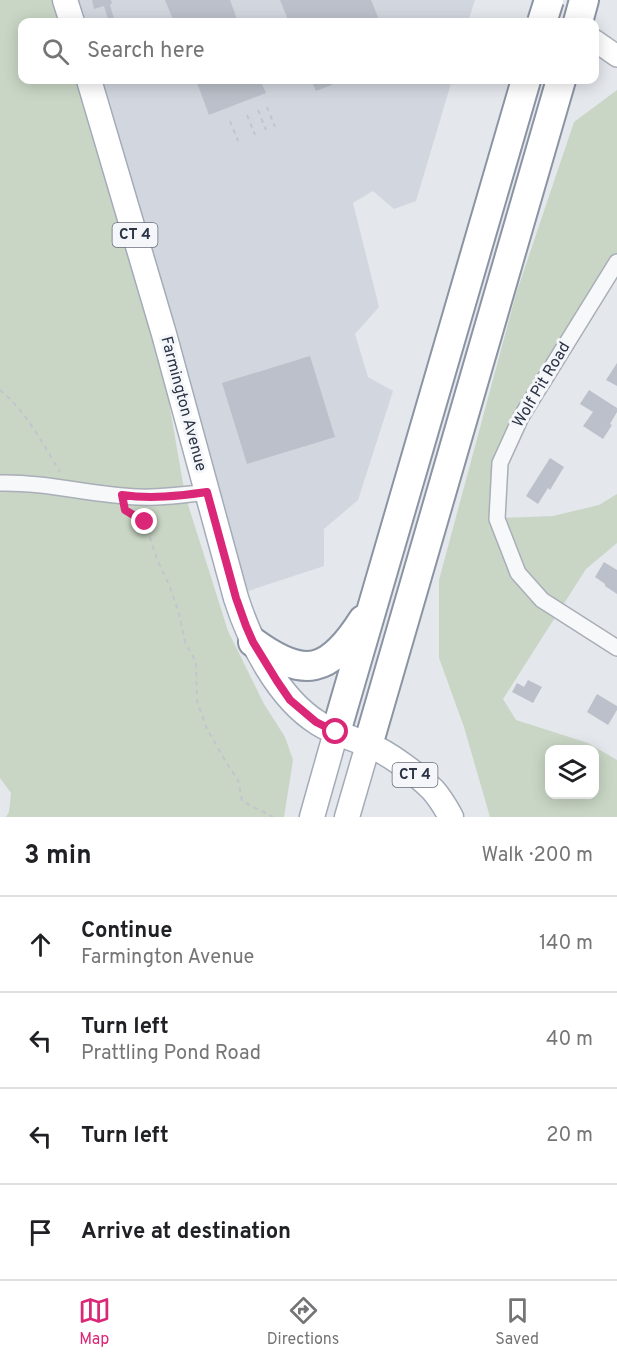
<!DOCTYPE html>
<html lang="en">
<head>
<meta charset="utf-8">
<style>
	:root { --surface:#fff; --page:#f2f2f2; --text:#202124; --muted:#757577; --line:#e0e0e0; --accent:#db2777 }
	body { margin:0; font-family:Overpass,sans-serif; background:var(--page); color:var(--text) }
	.controls { position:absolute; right:18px; bottom:18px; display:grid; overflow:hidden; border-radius:12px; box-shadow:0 3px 15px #0003 }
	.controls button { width:54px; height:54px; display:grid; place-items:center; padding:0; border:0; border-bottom:2px solid var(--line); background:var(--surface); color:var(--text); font:30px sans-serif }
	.stop { position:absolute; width:18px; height:18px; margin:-14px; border:4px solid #db2777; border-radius:50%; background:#fff }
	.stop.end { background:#db2777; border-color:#fff; box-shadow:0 2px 6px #0008 }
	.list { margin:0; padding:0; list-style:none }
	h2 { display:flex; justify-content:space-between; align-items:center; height:78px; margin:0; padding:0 24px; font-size:26px }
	h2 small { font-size:20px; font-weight:400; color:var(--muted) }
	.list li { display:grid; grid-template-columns:39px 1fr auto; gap:18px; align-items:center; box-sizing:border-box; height:96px; padding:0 24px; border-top:2px solid var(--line) }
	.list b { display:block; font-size:22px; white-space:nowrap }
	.list p { margin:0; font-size:20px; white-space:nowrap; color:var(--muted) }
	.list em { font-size:20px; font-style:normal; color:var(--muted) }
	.icon { flex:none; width:33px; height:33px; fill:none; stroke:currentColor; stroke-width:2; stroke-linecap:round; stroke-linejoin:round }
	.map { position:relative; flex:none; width:617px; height:817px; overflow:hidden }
	.search { position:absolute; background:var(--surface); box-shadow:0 3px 15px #0003; left:18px; right:18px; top:18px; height:66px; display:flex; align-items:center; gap:15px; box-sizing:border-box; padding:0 21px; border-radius:12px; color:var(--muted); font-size:22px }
	.sheet { height:462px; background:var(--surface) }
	nav { display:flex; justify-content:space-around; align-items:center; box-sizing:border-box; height:84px; border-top:2px solid var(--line); background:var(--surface); font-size:16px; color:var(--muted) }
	nav a { display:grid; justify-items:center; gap:3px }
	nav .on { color:var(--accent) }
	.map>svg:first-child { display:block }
</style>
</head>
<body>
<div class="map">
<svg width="617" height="817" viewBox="0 0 617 817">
	<rect width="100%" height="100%" fill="#e4e7ec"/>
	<path fill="#d2d6de" d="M 65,0 L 475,0 L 468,22 L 72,22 Z
		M 89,80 L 452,80 L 416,201 L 394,209 L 373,191 L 353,203 L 379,307 L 355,334 L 368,377 L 393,391 L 358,500 L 324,529 L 324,566 L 236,595 Z"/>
	<path fill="#c9d6c5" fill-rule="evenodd" d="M 0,0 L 65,0 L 72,22 L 22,22 L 22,80 L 89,80 L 147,275 L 185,495 L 228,631 L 264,704 L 285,737 L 293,760 L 284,817 L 6,817 L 9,812 L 11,793 L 0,778 Z
		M 617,90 L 617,262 L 501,463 L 498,518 L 553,516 L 599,505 L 617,494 L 617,543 L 586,569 L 503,699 L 516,720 L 588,743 L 617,760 L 617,817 L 490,817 L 464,727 L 439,658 L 439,580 L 516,294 L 574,122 ZM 550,750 L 594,750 L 594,794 L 550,794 Z"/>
	<path fill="#bbc0ca" d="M 92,0 L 111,0 L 112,3 L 110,5 L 115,22 L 109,22 L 104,6 L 94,9 Z
		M 165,0 L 230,0 L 238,22 L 174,22 Z
		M 280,0 L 371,0 L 380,22 L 289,22 Z
		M 196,80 L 260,80 L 266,93 L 209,115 Z
		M 311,80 L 344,80 L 316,91 Z
		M 310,356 L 335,437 L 247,464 L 222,383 Z
		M 617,363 L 617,386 L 606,380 Z
		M 589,390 L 617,408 L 617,412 L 610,424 L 612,425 L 603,439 L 583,426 L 593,412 L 580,404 Z
		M 550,458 L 564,467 L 550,490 L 548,488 L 538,504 L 526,496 Z
		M 604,562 L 617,570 L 617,594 L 605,586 L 605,584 L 595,577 Z
		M 528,680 L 542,687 L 533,703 L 512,692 L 517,683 L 524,687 Z
		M 597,694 L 617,706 L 617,710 L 608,725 L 587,712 Z"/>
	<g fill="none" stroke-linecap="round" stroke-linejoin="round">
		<defs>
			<path id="minor" d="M 617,262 L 521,417 L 500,463 L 497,519 L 518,573 L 542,600 L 617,648
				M 0,483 C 46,482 92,495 138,497 C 161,498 184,495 207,492"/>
			<path id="secondary" d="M 594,40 L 617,56"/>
			<path id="primary" d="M 65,0 L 72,22
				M 89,80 L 164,334 L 236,598 C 250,642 278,698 318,723 C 333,733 352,738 369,745 C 389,753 418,775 433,790 C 440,798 446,808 451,817
				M 312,817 L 336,732
				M 347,817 L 368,745"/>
			<path id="motorway" d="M 578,22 L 584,0
				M 253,642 C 305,680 329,673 363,620
				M 336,732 L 526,80
				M 368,745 L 561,80"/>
		</defs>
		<use href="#minor" stroke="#a9aeb7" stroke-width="18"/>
		<use href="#secondary" stroke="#a9aeb7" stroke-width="24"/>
		<use href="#primary" stroke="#a3abb8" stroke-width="27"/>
		<use href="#motorway" stroke="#8b94a3" stroke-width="32"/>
		<path stroke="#c2c5cb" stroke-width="2" stroke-dasharray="4.5 4.5" stroke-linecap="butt" d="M 267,107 L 275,127
			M 258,110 L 266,130
			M 247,115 L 255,135
			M 230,121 L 238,141
			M 0,390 C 26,411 43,444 60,472
			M 128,511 L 145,522 L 157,559 L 169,585 L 179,613 L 185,642 L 196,662 L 197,701 L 207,729 L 229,767 L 238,780 L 242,801 L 273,817"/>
		<use href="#minor" stroke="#f7f8fa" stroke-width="15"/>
		<use href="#secondary" stroke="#fff" stroke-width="21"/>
		<use href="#primary" stroke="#fff" stroke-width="24"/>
		<use href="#motorway" stroke="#fff" stroke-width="28"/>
		<defs>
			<path id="motorway-bridge" d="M 542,22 L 549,0"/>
		</defs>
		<use href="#motorway-bridge" stroke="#8b94a3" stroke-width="32" stroke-linecap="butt"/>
		<use href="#motorway-bridge" stroke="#fff" stroke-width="28"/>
	</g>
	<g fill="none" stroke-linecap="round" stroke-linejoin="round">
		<path stroke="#db2777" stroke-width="8" d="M 145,522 L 125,510 L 122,495 C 151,499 179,496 207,492 L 236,598 L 246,626 L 253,642 L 277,681 L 290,700 L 316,722 L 336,732"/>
	</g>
	<g text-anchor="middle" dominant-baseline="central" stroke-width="6" stroke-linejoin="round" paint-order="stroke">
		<g fill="#f4f6f9" stroke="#676e7b" stroke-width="1.5">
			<rect x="112.5" y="223" width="45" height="24" rx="4.5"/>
			<rect x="392.5" y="763" width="45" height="24" rx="4.5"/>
		</g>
		<g font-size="15" font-weight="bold" fill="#2b3445">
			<text x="135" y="235">CT 4</text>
			<text x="415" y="775">CT 4</text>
		</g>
		<g font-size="16" fill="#2b3445" stroke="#f4f6f9">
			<text transform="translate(542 385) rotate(-59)">Wolf Pit Road</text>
			<text transform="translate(183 404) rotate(75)">Farmington Avenue</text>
		</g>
	</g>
</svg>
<div class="controls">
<button><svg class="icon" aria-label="layers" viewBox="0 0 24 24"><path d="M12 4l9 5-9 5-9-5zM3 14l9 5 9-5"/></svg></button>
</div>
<div class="stop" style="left:336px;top:732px"></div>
<div class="stop end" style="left:145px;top:522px"></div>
<div class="search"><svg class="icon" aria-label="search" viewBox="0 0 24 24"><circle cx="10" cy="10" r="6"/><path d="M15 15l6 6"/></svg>Search here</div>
</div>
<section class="sheet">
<h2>3 min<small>Walk · 200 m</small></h2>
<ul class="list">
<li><svg class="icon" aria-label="ahead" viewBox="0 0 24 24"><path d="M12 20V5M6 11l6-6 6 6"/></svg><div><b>Continue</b><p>Farmington Avenue</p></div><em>140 m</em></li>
<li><svg class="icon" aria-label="left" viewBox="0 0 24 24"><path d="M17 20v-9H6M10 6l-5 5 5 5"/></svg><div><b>Turn left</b><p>Prattling Pond Road</p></div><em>40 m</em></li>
<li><svg class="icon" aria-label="left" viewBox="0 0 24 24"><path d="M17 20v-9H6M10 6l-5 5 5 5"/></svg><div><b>Turn left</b></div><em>20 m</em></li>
<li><svg class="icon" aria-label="arrive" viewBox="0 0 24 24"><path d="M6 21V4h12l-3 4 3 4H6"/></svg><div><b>Arrive at destination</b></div></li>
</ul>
</section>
<nav>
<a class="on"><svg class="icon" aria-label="map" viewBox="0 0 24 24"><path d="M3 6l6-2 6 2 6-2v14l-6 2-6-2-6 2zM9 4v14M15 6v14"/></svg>Map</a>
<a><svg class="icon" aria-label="directions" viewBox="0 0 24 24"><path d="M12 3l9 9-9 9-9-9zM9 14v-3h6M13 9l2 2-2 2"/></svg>Directions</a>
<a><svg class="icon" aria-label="saved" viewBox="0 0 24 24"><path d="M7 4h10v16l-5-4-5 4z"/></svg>Saved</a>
</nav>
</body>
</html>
